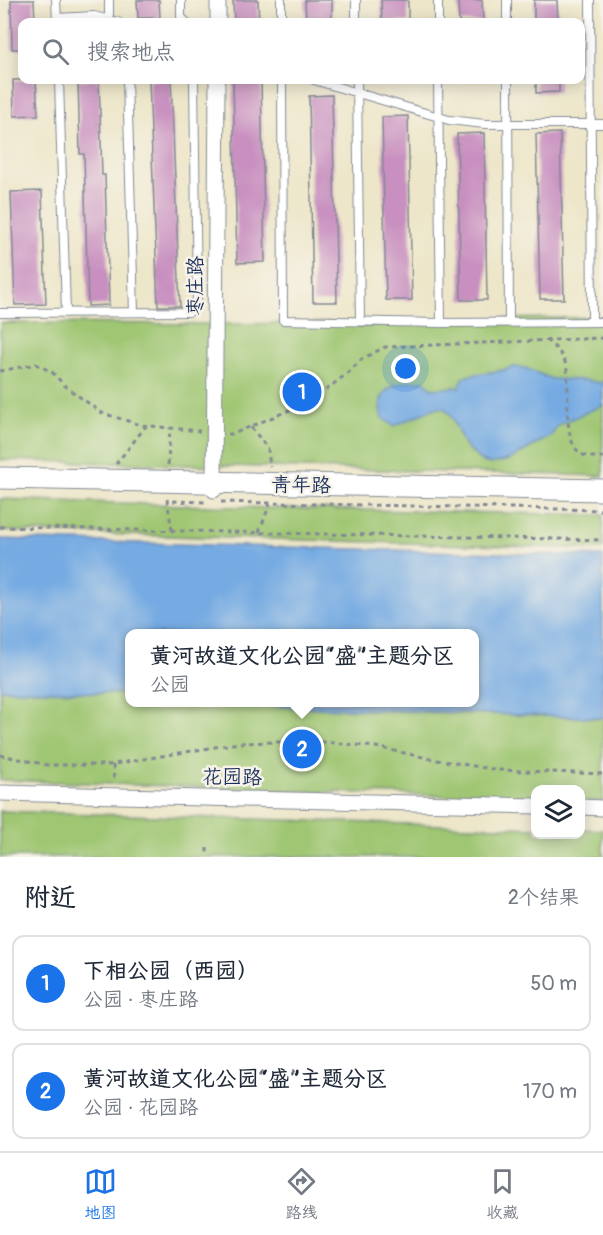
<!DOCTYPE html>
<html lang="zh">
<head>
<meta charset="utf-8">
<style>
	:root { --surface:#fff; --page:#f6f6f7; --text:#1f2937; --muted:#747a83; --line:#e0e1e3; --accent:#1a73e8 }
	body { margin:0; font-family:Pangolin,"LXGW WenKai TC",sans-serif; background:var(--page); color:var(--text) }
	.controls { position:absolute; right:18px; bottom:18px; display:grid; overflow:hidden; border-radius:12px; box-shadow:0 3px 15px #0003 }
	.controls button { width:54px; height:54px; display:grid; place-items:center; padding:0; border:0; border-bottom:2px solid var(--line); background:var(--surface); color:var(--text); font:30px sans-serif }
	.you { position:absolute; left:406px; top:369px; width:21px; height:21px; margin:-15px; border:4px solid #fff; border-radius:50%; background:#1a73e8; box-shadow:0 0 0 9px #1a73e833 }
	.badge { display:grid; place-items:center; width:39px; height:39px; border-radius:50%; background:var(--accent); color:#fff; font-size:20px; font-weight:700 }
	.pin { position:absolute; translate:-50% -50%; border:3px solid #fff; box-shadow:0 2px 6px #0006 }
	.popup { position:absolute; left:125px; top:629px; width:354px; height:78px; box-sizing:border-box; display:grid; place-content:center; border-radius:12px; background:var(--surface); filter:drop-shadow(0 2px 4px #0005); font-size:20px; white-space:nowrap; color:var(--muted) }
	.popup b { font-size:22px; color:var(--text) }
	.popup::after { content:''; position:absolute; left:50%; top:100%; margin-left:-12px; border:12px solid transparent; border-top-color:var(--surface) }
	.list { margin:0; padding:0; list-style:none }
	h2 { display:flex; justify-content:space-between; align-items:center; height:78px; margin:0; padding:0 24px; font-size:26px }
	h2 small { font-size:20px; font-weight:400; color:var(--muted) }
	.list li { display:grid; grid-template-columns:39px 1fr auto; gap:18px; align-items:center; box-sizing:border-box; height:96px; margin:0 12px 12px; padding:0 12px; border:2px solid var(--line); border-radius:12px }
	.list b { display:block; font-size:22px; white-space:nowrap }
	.list p { margin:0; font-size:20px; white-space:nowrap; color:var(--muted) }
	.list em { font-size:20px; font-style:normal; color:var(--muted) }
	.icon { flex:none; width:33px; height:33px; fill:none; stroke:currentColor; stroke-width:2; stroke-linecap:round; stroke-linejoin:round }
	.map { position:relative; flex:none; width:603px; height:857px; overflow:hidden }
	.search { position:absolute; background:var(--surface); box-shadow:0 3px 15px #0003; left:18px; right:18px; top:18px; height:66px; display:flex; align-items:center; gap:15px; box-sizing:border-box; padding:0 21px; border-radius:12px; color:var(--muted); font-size:22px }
	.sheet { height:294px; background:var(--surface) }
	nav { display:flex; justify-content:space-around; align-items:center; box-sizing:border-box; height:84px; border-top:2px solid var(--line); background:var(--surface); font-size:16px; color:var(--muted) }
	nav a { display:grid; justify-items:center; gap:3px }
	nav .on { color:var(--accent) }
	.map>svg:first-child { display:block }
</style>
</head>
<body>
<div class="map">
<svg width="603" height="857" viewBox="0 0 603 857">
	<rect width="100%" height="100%" fill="#f7f3e8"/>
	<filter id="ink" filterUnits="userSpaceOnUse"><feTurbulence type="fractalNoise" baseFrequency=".0167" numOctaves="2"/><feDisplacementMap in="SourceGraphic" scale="12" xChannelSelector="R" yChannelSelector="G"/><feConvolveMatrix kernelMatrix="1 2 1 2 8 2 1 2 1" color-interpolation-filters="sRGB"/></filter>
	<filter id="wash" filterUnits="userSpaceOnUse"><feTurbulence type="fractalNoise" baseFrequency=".008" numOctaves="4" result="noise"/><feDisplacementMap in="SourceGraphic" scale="24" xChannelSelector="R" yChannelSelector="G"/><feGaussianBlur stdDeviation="1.35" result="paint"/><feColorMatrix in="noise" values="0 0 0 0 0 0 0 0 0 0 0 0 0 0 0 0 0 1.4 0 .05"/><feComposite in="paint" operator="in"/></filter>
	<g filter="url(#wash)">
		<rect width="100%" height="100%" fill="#ede6c9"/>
		<path fill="#9fc672" stroke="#5d7a68" stroke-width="1.5" d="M 603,317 L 603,476 L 0,460 L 0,323 L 237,324 Z
			M 0,499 L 269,508 L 603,515 L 603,549 L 0,531 Z
			M 0,689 L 129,694 L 130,702 L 179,702 L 603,718 L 603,801 L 581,801 L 580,790 L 536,790 L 535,799 L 0,780 Z
			M 0,811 L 535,828 L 536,834 L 580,834 L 581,829 L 603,830 L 603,857 L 0,857 Z"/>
		<path fill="#75aae2" stroke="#486ca0" stroke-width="1.5" d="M 513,367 L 525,368 L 552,379 L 585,380 L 600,383 L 603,381 L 603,405 L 558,425 L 551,436 L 509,460 L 490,464 L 481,461 L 464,445 L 451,415 L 444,408 L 435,408 L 394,426 L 382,418 C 373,387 400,380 424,381 L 433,389 L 459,387 L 463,378 C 479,370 495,375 513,367 Z
			M 0,539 L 603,556 L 603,718 L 179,703 L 475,702 L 475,634 L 130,634 L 129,694 L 0,689 Z"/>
		<g id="blocks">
			<path fill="#c88fc0" d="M 11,0 L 34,0 L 35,22 L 22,22 L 22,49 L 12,49 Z
				M 137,0 L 159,0 L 160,18 L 138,18 Z
				M 233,0 L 258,0 L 259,22 L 234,22 Z
				M 305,0 L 332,0 L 332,22 L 306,22 Z
				M 381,0 L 408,0 L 408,22 L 382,22 Z
				M 458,0 L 482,0 L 483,22 L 459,22 Z
				M 534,0 L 557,0 L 558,22 L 534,22 Z
				M 13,80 L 36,80 L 38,115 L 14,116 Z
				M 78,80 L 99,80 L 102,175 L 105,175 L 109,305 L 88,306 L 84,154 L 80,154 Z
				M 149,80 L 171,80 L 180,306 L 158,306 Z
				M 233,80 L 261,80 L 265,262 L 237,263 Z
				M 536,80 L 559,80 L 559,92 L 536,93 Z
				M 332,95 L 337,302 L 313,302 L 309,96 Z
				M 408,116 L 412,300 L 386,300 L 382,117 Z
				M 484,133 L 487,300 L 461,300 L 457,134 Z
				M 560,133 L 564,299 L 540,299 L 536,134 Z
				M 42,191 L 46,304 L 15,305 L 11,192 Z"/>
		</g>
	</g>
	<g filter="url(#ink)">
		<use href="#blocks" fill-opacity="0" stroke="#848a94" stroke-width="1.5"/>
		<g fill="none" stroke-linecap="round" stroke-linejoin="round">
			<defs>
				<path id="lane" d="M 56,0 L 57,22
					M 109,0 L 109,20
					M 181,0 L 181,17 L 186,22
					M 281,0 L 281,22
					M 356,0 L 356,22
					M 438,0 L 438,22
					M 507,0 L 507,22
					M 590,0 L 592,322
					M 57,18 L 94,16 L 118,22
					M 59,80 L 66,313
					M 127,80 L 134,312
					M 282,80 L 283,320 L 441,323 L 603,322
					M 314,80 L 449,120 L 485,124 L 603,124
					M 357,80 L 360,322
					M 438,80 L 441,323
					M 508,80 L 509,323
					M 0,313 L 189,312 L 194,309 L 197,298 L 194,80"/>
				<path id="street" d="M 218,22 L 218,0
					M 214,490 L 217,80
					M 0,793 L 536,806
					M 580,807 L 603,808"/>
				<path id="secondary" d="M 0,478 L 603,490"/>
			</defs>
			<use href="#lane" stroke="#848a94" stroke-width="10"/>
			<use href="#street" stroke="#848a94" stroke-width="17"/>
			<use href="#secondary" stroke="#848a94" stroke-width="23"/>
			<path stroke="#848a94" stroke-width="3" stroke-dasharray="4.5 4.5" stroke-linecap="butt" d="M 546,340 C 554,346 563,354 566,365 C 572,388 560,437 580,453 C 586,458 596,457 603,457
				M 0,371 L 36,364 L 52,372 L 66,387 L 102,413 L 141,425 L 200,431
				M 251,427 L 268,449 L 270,467
				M 228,434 L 233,434 L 313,400 L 349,372 L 362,359 L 385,347 L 603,338
				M 116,464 L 146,426
				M 168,465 L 170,428
				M 167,499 L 172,531
				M 173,501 L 205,502
				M 221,502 L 603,510
				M 0,527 L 603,540
				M 259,532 L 270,504
				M 0,755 L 48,765 L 109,765 L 239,743 L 313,741 L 376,747 L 437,760 L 498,770 L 603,774
				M 113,765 L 114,781
				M 207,848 L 207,857"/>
			<use href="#lane" stroke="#fff" stroke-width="8"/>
			<use href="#street" stroke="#fff" stroke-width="15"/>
			<use href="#secondary" stroke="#fff" stroke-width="21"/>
		</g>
	</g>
	<g text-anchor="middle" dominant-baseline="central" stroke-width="5" stroke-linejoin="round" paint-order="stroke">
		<g font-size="20" fill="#1b2f5e" stroke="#f7f3e8">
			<text transform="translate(195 286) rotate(-90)">枣庄路</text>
			<text transform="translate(301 485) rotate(1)">青年路</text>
			<text transform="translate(232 777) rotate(1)">花园路</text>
		</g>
	</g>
</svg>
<div class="controls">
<button><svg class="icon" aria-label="layers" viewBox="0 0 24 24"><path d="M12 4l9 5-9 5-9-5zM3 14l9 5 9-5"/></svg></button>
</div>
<div class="you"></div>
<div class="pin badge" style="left:302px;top:392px">1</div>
<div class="pin badge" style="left:302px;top:749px">2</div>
<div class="popup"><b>黄河故道文化公园“盛”主题分区</b>公园</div>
<div class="search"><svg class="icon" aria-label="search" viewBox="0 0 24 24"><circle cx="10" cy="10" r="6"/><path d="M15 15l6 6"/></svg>搜索地点</div>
</div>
<section class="sheet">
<h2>附近<small>2个结果</small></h2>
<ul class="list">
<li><span class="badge">1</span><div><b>下相公园（西园）</b><p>公园 · 枣庄路</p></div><em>50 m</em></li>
<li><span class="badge">2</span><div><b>黄河故道文化公园“盛”主题分区</b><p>公园 · 花园路</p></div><em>170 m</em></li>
</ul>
</section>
<nav>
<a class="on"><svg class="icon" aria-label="map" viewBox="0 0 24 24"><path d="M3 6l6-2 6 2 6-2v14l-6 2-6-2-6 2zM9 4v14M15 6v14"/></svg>地图</a>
<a><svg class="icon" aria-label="directions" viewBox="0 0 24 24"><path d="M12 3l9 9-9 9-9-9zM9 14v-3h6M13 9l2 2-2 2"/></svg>路线</a>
<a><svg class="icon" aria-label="saved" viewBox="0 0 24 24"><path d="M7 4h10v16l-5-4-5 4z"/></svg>收藏</a>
</nav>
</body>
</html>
